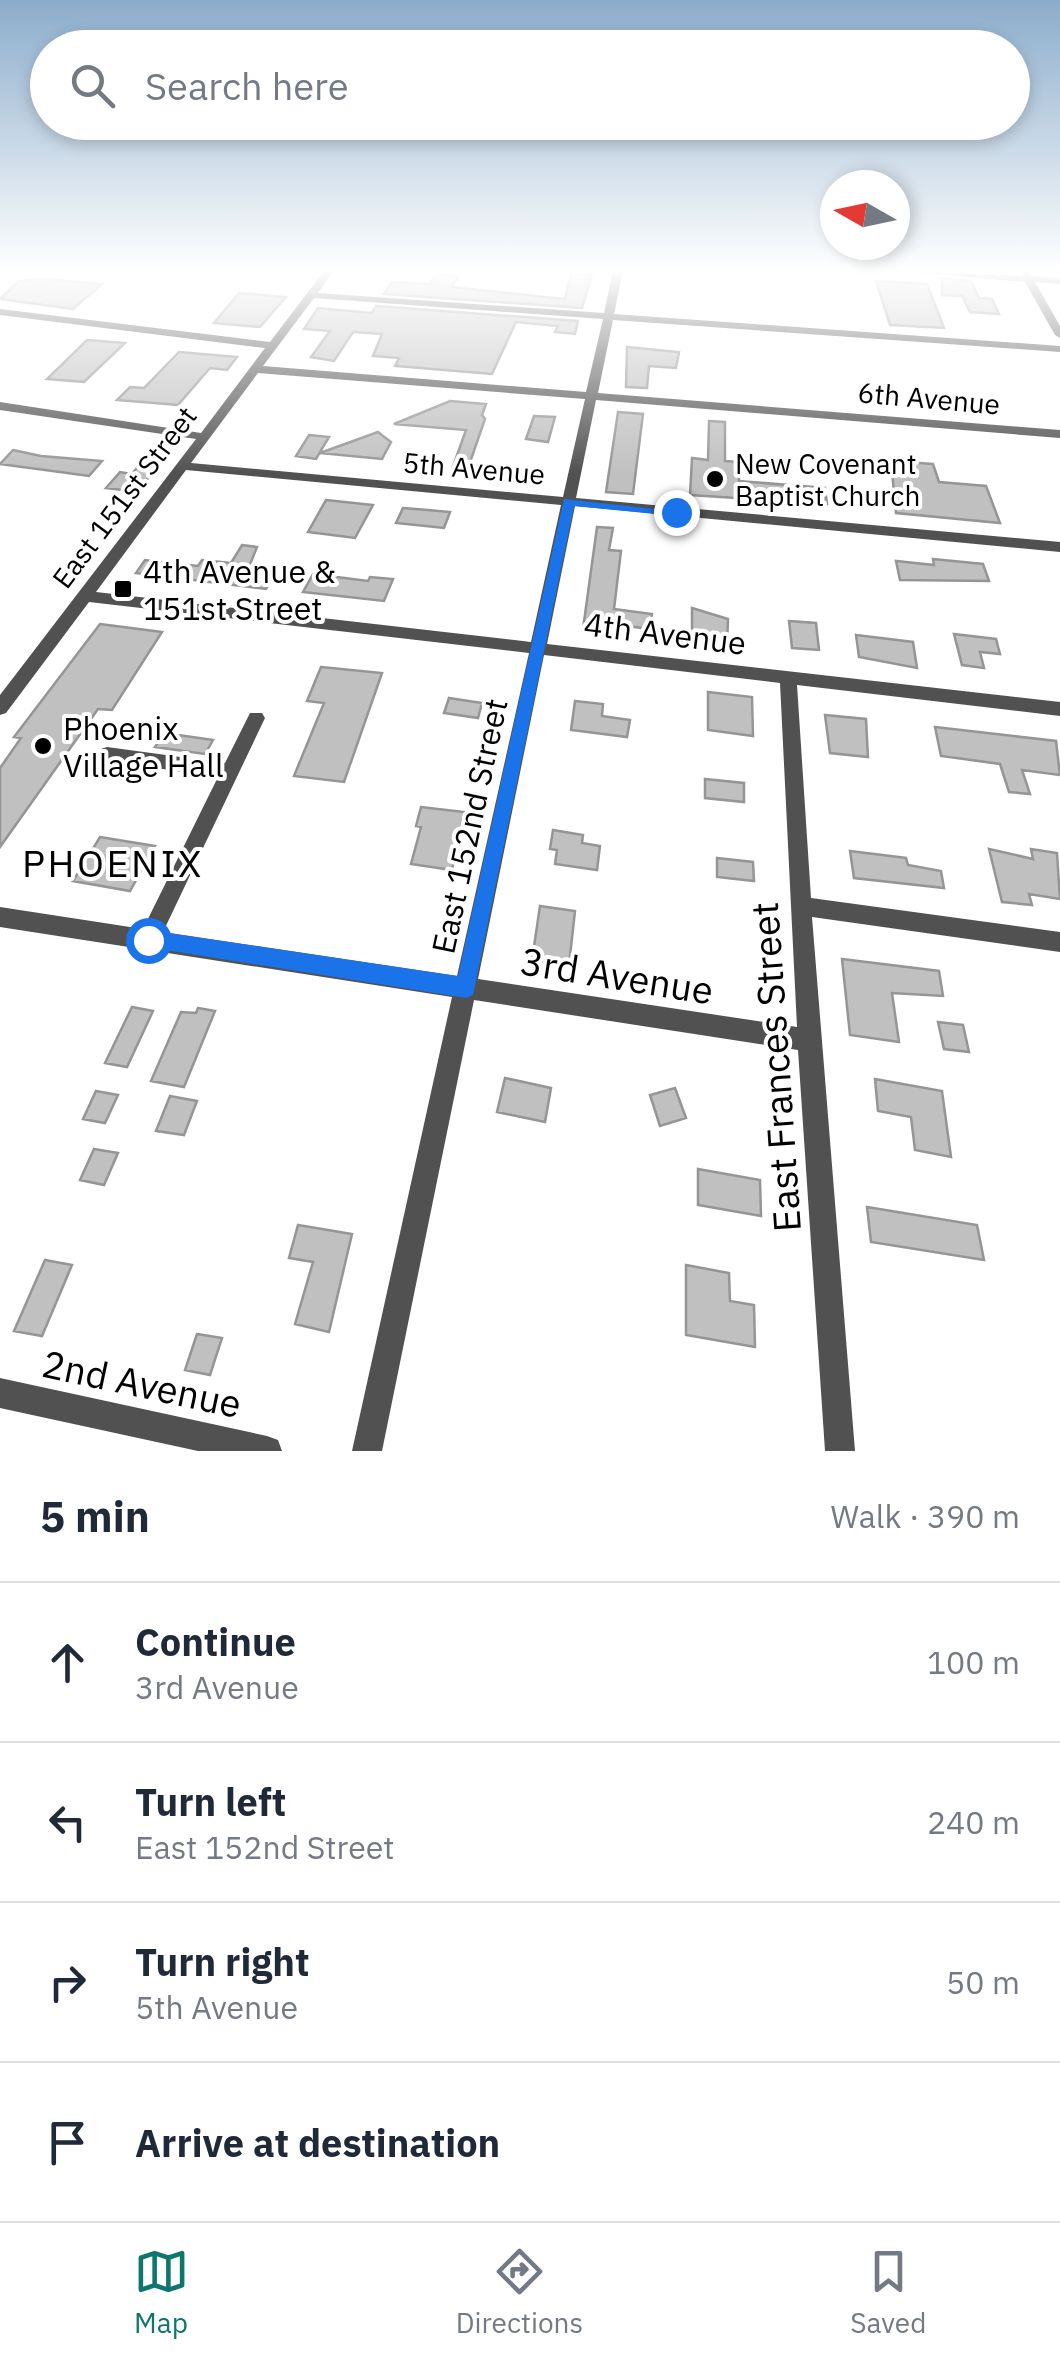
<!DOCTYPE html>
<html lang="en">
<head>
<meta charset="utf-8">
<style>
	:root { --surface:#fff; --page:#f6f6f7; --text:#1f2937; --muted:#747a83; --line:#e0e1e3; --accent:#0f766e }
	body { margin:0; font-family:"IBM Plex Sans",sans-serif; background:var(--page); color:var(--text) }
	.compass { position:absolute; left:820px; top:170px; width:90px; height:90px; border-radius:50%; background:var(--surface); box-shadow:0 5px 15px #0003; rotate:279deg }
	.stop { position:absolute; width:30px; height:30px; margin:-22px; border:8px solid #1a73e8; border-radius:50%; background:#fff }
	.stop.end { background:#1a73e8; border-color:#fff; box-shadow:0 2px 10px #0008 }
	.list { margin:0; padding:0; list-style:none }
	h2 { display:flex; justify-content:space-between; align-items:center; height:130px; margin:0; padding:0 40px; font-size:42px }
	h2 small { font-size:32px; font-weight:400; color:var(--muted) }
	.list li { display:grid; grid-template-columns:65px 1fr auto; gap:30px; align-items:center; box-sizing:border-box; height:160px; padding:0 40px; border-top:2px solid var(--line) }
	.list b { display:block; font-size:38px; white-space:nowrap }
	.list p { margin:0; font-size:32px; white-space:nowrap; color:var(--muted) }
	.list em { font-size:32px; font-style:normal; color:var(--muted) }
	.icon { flex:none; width:55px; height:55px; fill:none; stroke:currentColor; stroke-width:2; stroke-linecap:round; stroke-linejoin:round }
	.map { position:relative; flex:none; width:1060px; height:1451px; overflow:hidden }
	.search { position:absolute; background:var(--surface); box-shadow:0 5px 15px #0003; left:30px; right:30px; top:30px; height:110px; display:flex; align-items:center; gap:25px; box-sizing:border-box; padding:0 35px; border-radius:55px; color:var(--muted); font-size:38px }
	.sheet { height:770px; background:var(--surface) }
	nav { display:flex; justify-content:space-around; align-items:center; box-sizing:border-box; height:140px; border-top:2px solid var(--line); background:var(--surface); font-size:28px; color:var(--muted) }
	nav a { display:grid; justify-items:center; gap:5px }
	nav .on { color:var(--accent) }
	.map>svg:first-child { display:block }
</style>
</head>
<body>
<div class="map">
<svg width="1060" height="1451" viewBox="0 0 1060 1451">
	<rect width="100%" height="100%" fill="#fff"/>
	<path fill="#c0c0c0" stroke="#959595" stroke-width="2.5" d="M 436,274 L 458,276 L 452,287 L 565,299 L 571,274 L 592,275 L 582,308 L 384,294 L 392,282 L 430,284 Z
		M 942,278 L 971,281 L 979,298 L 992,299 L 999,314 L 970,312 L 962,296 L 942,295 Z
		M 43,279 L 102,284 L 73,309 L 0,299 L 19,281 Z
		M 876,281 L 927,284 L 944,328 L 890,325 Z
		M 239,293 L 286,297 L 260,327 L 214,323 Z
		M 376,306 L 578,321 L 575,334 L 555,332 L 558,326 L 516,322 L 492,374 L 395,366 L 399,358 L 373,356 L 382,334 L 353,332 L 334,361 L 311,357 L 330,331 L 304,329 L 318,308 L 372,313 Z
		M 87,340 L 125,343 L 84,382 L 47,379 Z
		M 627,347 L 679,352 L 676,368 L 649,366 L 647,388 L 626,387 Z
		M 179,352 L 237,357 L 227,370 L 210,368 L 178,405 L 117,400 L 130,387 L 144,388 Z
		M 450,401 L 486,404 L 482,415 L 485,419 L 466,474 L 451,472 L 466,430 L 394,424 Z
		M 618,412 L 643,414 L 633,494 L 606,492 Z
		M 534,416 L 555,417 L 548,442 L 526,439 Z
		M 709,421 L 725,422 L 725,461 L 739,462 L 739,481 L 825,488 L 827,504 L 690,495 L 692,458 L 708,460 Z
		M 378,432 L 391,442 L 382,459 L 320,453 Z
		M 309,435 L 329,437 L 316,459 L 296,456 Z
		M 13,450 L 41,456 L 102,461 L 89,476 L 0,464 Z
		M 891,461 L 933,464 L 939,482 L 986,486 L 1000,523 L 896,513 Z
		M 140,464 L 158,466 L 145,482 L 130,481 L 122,490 L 106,488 L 120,472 L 132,474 Z
		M 326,500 L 373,505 L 355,538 L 308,532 Z
		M 403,508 L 428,510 L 450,512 L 444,528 L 396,523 Z
		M 597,527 L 613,528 L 609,550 L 621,551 L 614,609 L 652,614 L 650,629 L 619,625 L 617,634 L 583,629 Z
		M 242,545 L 257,547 L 249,567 L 277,571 L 266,589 L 136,573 L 145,560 L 198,566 L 202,560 L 231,563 Z
		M 933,559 L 983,564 L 989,581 L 900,580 L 896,561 L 934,565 Z
		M 313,574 L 368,581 L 370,577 L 393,579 L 384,601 L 303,592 Z
		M 692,608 L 728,619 L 727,646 L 692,637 Z
		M 789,621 L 816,623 L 819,650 L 792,648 Z
		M 100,624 L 162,632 L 112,710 L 98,709 L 0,847 L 0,768 L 21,738 L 14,737 Z
		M 954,634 L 996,639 L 1000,654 L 980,652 L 984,668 L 962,665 Z
		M 856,635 L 913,642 L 917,668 L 859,657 Z
		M 321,667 L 382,673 L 344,782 L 294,776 L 324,703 L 307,701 Z
		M 708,692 L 752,697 L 753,736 L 708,730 Z
		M 449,698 L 482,703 L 478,718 L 444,713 Z
		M 575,701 L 603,704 L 602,716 L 630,720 L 627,737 L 571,730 Z
		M 825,715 L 866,719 L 868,757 L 830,753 Z
		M 935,727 L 1056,741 L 1060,775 L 1022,770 L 1030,794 L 1009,792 L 1000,764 L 941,756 Z
		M 164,733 L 213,740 L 205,754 L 155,747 Z
		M 705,779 L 744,783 L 744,802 L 705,798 Z
		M 421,807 L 464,812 L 452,870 L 411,864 L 421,827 L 416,826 Z
		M 553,830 L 583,835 L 582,843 L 600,846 L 597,870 L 555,864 L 557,850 L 550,849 Z
		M 100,837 L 155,846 L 130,891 L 73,881 Z
		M 989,849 L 1033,859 L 1031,849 L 1057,853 L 1060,899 L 1029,894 L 1032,905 L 1002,902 Z
		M 850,851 L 906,858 L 908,865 L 941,871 L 944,888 L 854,878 Z
		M 717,858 L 753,862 L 754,881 L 717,877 Z
		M 540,906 L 575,911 L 569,965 L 532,960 Z
		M 842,959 L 939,971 L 943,996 L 892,993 L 899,1042 L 850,1035 Z
		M 132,1007 L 153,1011 L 127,1067 L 105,1063 Z
		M 198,1008 L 215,1011 L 184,1087 L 151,1081 L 181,1012 L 196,1013 Z
		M 938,1022 L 963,1025 L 969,1052 L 944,1049 Z
		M 505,1078 L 551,1088 L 545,1122 L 497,1112 Z
		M 875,1079 L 942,1091 L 951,1157 L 915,1150 L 911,1117 L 878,1111 Z
		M 675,1088 L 686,1118 L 660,1126 L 650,1095 Z
		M 96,1091 L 118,1095 L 105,1123 L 83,1119 Z
		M 170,1096 L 197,1101 L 184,1135 L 156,1131 Z
		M 94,1149 L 118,1153 L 104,1185 L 80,1180 Z
		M 698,1169 L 760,1180 L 761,1216 L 698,1205 Z
		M 867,1207 L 977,1225 L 984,1260 L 871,1242 Z
		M 298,1225 L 352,1234 L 329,1332 L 295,1324 L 313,1262 L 289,1258 Z
		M 45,1260 L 72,1265 L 42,1336 L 14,1331 Z
		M 686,1265 L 729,1273 L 730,1301 L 754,1305 L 755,1347 L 686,1335 Z
		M 197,1334 L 222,1338 L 210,1375 L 185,1370 Z"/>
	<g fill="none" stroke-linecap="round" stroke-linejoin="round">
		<path fill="#515151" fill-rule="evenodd" d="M 324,271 L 333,271 L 318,293 L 604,313 L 613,271 L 623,271 L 614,314 L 1060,346 L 1060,352 L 613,320 L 598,393 L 1060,430 L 1060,438 L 596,400 L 576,498 L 1060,542 L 1060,552 L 575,506 L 547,644 L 1060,702 L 1060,716 L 797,685 L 811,898 L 1060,932 L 1060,952 L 812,917 L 855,1451 L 825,1451 L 798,1050 L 474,1000 L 382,1451 L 352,1451 L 452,997 L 0,927 L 0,907 L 143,929 L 218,777 L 107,761 L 101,759 L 98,754 L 101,749 L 107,747 L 225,763 L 250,713 L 262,713 L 265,718 L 163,932 L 457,976 L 529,653 L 89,602 L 6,713 L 0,715 L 0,695 L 196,439 L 0,410 L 0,402 L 201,433 L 265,348 L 0,315 L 0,309 L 270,342 ZM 314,298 L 603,319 L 586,392 L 263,366 ZM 258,373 L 585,399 L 563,497 L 191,463 ZM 186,470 L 561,505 L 531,642 L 96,592 ZM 544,655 L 780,683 L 797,1027 L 478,979 Z
			M 901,271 L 1022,276 L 1023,272 L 1027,271 L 1032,276 L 1060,278 L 1060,284 L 1035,282 L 1060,326 L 1060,338 L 1055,335 L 1025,282 Z
			M 0,1378 L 267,1436 L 278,1440 L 282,1451 L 198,1451 L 0,1408 Z"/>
	</g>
	<linearGradient id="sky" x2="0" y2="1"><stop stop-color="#8baccb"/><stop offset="0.57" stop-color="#fff"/><stop offset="1" stop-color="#fff" stop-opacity="0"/></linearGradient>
	<rect width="1060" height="474" fill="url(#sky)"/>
	<path fill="#1a73e8" d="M 564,499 L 682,512 L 676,516 L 574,506 L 473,995 L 466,998 L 141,946 L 138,940 L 148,930 L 458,976 Z"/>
	<g fill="#000" stroke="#fff" stroke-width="4">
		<circle cx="715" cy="479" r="10"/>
		<rect x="113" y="579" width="20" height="20" rx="5"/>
		<circle cx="43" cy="746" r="10"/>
	</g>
	<g text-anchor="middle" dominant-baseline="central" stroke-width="8" stroke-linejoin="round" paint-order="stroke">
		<g font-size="28" fill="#000" stroke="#fff">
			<text transform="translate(929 398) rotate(5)">6th Avenue</text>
			<text transform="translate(474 468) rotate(5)">5th Avenue</text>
			<text transform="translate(124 497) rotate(-53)">East 151st Street</text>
		</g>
		<g font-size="28" fill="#000" stroke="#fff" text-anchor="start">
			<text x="735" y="463">New Covenant<tspan x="735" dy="32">Baptist Church</tspan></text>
		</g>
		<g font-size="32" fill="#000" stroke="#fff" text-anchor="start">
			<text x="143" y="571">4th Avenue &amp;<tspan x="143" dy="37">151st Street</tspan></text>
			<text x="63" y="728">Phoenix<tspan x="63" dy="37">Village Hall</tspan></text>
		</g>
		<g font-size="32" fill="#000" stroke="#fff">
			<text transform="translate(665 633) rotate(7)">4th Avenue</text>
			<text transform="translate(469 826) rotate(-78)">East 152nd Street</text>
		</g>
		<g font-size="38" letter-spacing="2.5" fill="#000" stroke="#fff">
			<text x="113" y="862">PHOENIX</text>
		</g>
		<g font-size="38" fill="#000" stroke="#fff">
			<text transform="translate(617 975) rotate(9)">3rd Avenue</text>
			<text transform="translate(775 1067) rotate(-94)">East Frances Street</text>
			<text transform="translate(142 1383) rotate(12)">2nd Avenue</text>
		</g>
	</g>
</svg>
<svg class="compass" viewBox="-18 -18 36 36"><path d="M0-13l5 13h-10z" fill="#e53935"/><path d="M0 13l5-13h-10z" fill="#747a83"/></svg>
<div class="stop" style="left:148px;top:940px"></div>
<div class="stop end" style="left:676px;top:512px"></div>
<div class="search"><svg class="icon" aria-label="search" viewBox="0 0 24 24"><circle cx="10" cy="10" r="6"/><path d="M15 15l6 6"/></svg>Search here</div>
</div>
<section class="sheet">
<h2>5 min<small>Walk · 390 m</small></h2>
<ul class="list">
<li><svg class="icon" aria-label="ahead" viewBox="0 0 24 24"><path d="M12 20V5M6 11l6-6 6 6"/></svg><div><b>Continue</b><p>3rd Avenue</p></div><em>100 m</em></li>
<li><svg class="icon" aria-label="left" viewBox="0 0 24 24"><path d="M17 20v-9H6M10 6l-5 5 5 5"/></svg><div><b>Turn left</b><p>East 152nd Street</p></div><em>240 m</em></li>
<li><svg class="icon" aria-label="right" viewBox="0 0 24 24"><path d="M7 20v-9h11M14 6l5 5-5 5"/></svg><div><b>Turn right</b><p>5th Avenue</p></div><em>50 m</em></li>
<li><svg class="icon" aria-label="arrive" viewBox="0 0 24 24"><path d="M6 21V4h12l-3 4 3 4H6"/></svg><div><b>Arrive at destination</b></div></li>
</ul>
</section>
<nav>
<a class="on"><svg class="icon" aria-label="map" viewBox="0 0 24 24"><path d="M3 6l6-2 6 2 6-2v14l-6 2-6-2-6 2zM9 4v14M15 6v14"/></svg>Map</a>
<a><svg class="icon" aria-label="directions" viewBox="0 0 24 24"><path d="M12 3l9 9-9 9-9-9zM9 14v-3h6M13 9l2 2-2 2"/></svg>Directions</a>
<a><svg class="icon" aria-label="saved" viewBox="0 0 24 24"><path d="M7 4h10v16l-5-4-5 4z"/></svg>Saved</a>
</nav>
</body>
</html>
